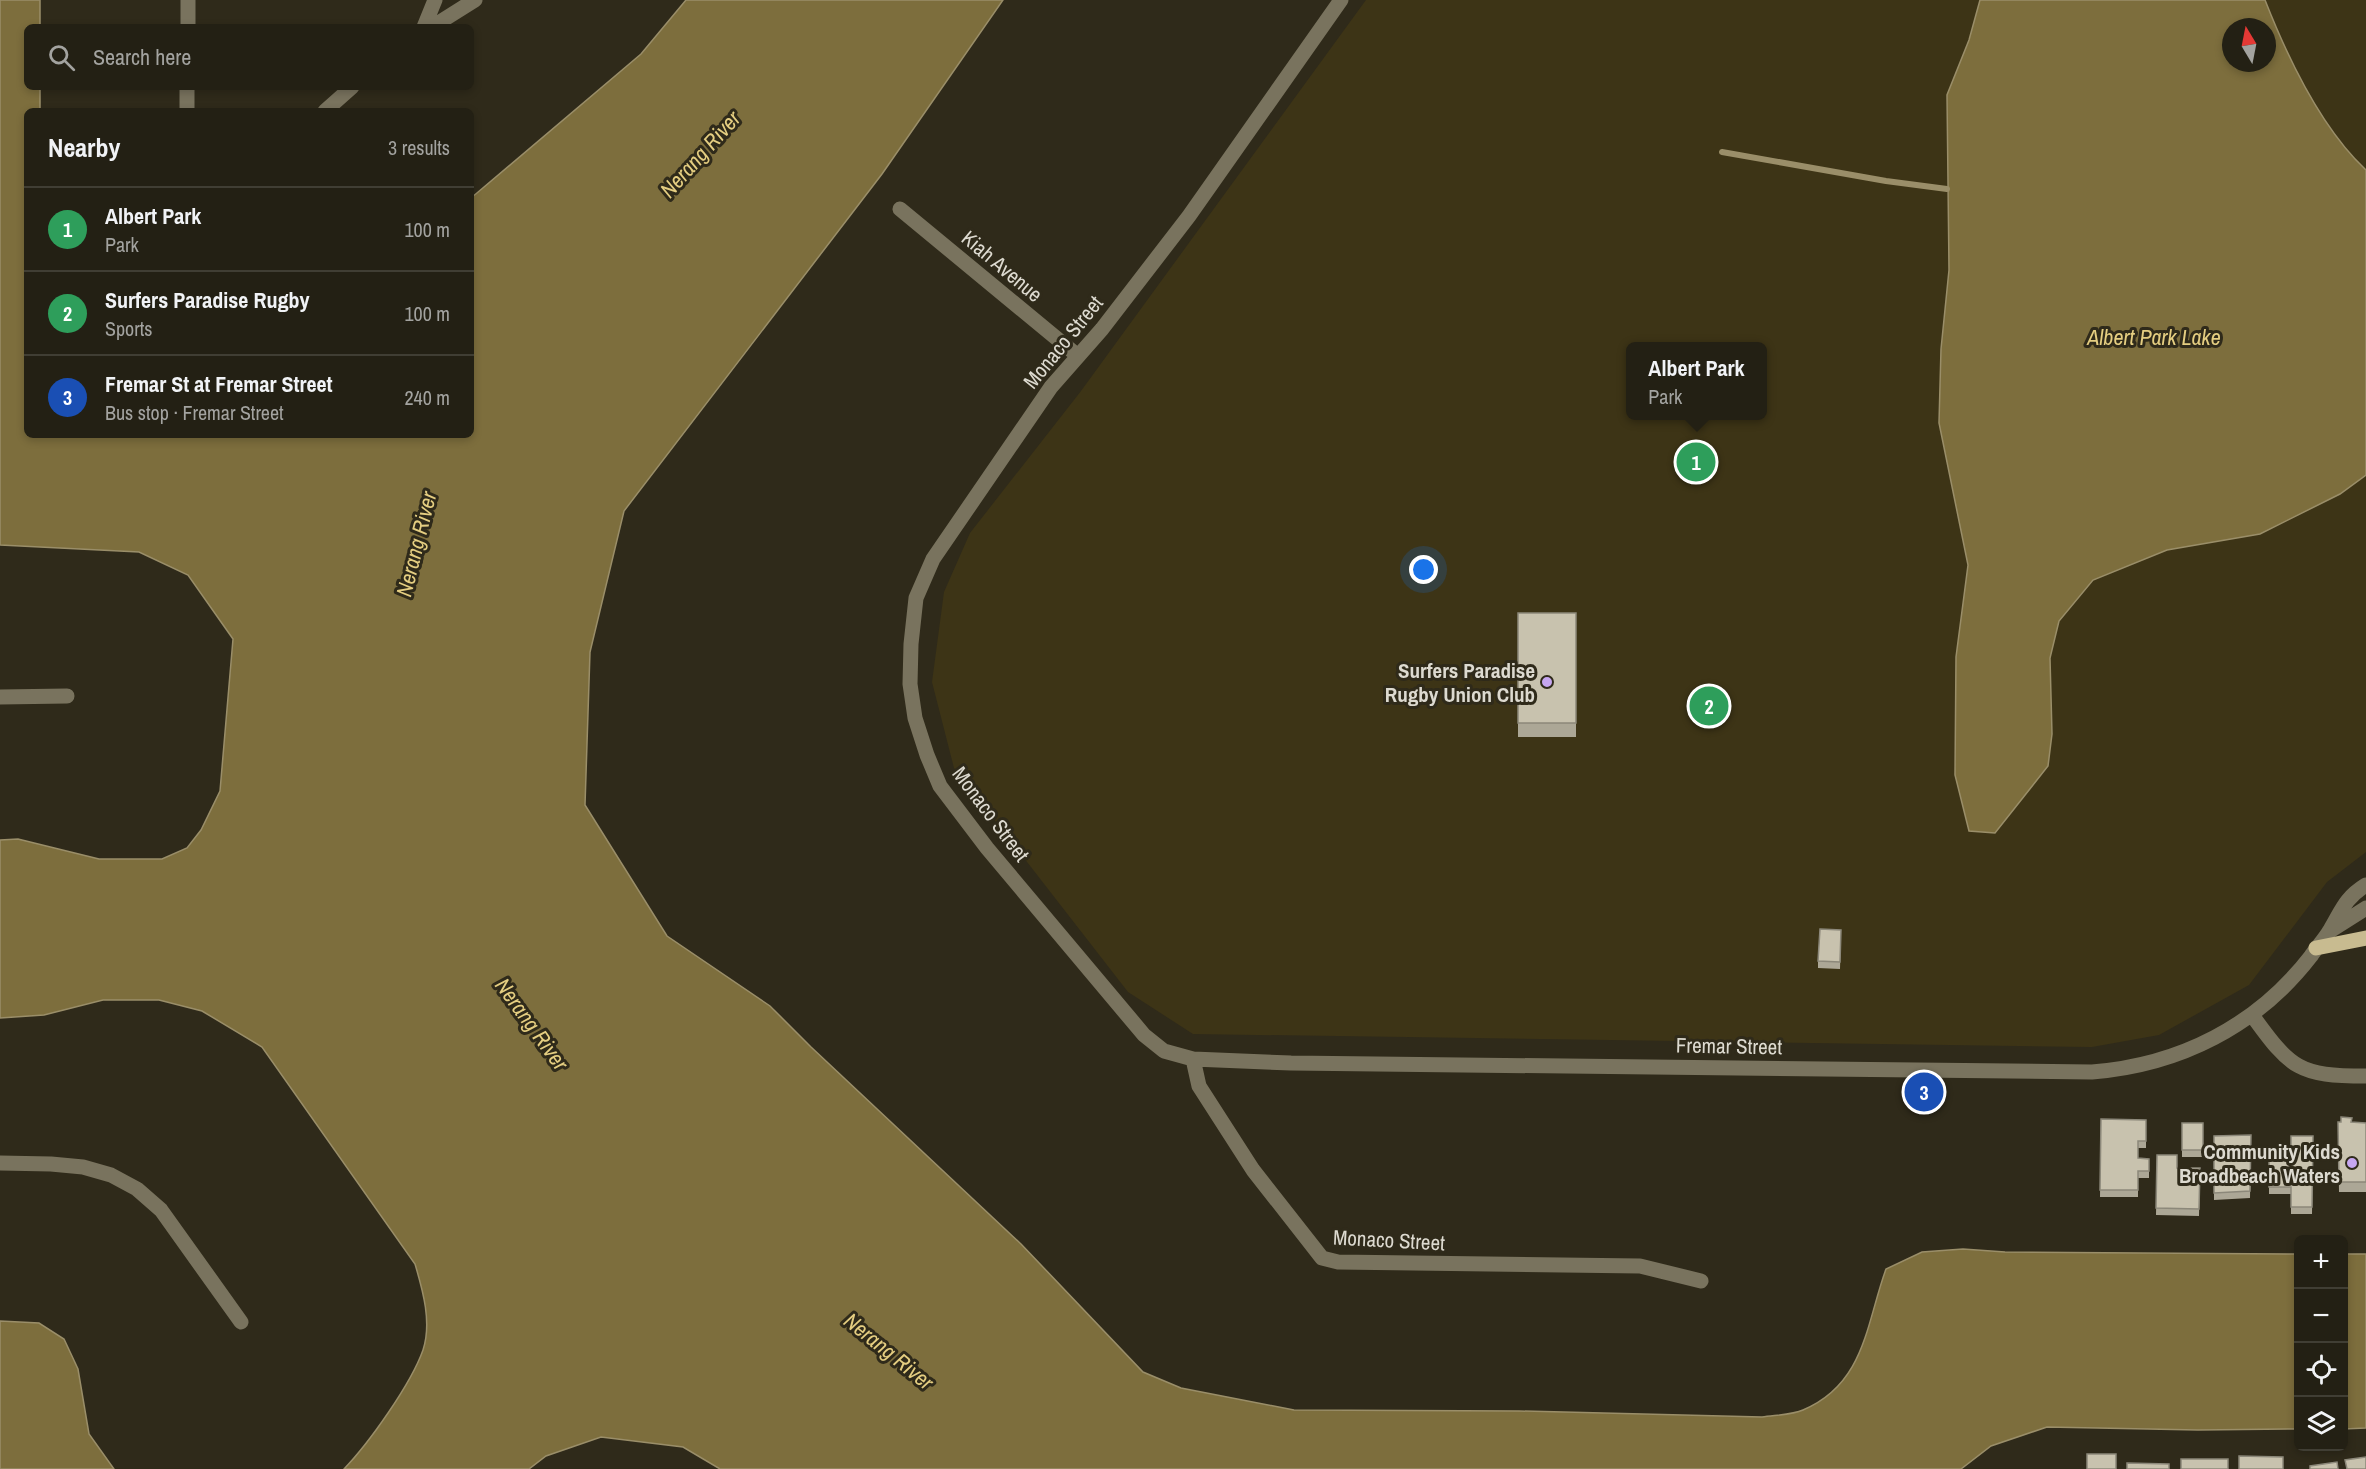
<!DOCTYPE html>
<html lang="en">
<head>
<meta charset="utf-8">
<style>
	:root { --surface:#232014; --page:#2f2d22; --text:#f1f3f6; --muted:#a3a3a0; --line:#403e34; --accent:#c6a6f0 }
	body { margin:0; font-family:"Archivo Narrow",sans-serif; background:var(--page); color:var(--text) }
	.controls { position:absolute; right:18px; bottom:18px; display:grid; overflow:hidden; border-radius:9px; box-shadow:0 3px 9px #0003 }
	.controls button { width:54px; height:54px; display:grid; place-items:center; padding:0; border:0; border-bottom:2px solid var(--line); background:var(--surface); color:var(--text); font:30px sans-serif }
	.compass { position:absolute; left:2222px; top:18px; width:54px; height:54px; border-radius:50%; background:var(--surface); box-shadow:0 3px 9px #0003; rotate:350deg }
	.you { position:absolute; left:1424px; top:570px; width:21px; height:21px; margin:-15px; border:4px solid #fff; border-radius:50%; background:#1a73e8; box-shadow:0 0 0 9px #1a73e833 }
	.badge { display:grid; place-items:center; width:39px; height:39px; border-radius:50%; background:var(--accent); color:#fff; font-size:20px; font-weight:700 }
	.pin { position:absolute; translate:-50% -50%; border:3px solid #fff; box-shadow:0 2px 6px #0006 }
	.popup { position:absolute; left:1626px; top:342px; width:141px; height:78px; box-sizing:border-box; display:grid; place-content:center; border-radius:9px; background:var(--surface); filter:drop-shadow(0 2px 4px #0005); font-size:20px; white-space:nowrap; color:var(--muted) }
	.popup b { font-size:22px; color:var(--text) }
	.popup::after { content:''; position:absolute; left:50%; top:100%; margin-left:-12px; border:12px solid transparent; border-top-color:var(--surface) }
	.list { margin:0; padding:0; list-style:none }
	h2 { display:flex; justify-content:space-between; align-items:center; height:78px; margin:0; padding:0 24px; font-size:26px }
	h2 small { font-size:20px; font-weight:400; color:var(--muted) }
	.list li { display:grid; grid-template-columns:39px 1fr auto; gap:18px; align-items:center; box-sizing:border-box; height:84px; padding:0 24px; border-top:2px solid var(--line) }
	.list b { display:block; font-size:22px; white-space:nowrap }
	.list p { margin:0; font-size:20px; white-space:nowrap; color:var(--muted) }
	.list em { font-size:20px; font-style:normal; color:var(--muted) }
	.icon { flex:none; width:33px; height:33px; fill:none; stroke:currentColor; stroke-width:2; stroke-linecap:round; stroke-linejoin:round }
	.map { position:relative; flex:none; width:2366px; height:1469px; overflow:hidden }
	.search { position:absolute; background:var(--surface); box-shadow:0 3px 9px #0003; left:24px; top:24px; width:450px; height:66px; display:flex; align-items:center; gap:15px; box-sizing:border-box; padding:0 21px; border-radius:9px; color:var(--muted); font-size:22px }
	.panel { position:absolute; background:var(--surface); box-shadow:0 3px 9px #0003; left:24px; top:108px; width:450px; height:330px; border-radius:9px }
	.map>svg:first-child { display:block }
</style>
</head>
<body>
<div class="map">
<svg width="2366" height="1469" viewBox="0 0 2366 1469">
	<rect width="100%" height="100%" fill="#2f2a1a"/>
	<path fill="#3d3416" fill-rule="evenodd" d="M 1366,0 L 2366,0 L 2366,852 L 2327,882 L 2249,985 L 2159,1035 L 2092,1047 L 1193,1034 L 1128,992 L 954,768 L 932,682 L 944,592 L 970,533 L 1081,391 ZM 2231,27 L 2267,27 L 2267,63 L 2231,63 ZM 1630,346 L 1762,346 L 1762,416 L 1630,416 Z"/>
	<path fill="#7d6e3d" stroke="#9a8e69" stroke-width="1.5" fill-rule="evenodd" d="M 0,0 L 40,0 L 40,27 L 27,27 L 27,87 L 40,87 L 40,111 L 27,111 L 27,435 L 471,435 L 471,198 L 641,54 L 686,0 L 1003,0 L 882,174 L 624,511 L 590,652 L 585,805 L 667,936 L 770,1006 L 811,1047 L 1021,1244 L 1143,1372 L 1181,1388 L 1294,1410 L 1519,1411 L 1762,1417 C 1775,1415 1792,1415 1803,1410 C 1865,1384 1866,1324 1886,1269 L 1922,1252 L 1963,1249 L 2005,1252 L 2298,1254 L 2298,1429 L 2198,1430 L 2047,1427 L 1991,1446 L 1961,1469 L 720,1469 L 683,1447 L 601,1437 L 546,1456 L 529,1469 L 344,1469 C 369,1443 411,1384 423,1350 C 432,1323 423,1291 415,1264 L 262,1047 L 202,1011 L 159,1000 L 103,1000 L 44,1015 L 0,1018 L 0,840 L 18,839 L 99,859 L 162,859 L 187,848 L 201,830 L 220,791 L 233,639 L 188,575 L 139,552 L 0,545 Z
		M 1980,0 L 2265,0 C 2287,56 2322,129 2366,170 L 2366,475 L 2340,494 L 2260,534 L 2167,550 L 2093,580 L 2059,621 L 2050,658 L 2052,734 L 2048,766 L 1995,833 L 1969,831 L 1955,775 L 1956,657 L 1968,565 L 1939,423 L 1941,349 L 1949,270 L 1947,95 L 1969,40 ZM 2231,27 L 2267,27 L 2267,63 L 2231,63 Z
		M 2344,1254 L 2366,1254 L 2366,1428 L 2344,1429 Z
		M 0,1321 L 39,1323 L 64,1339 L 78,1369 L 89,1434 L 114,1469 L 0,1469 Z"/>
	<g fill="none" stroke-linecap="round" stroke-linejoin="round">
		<path stroke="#9a8e69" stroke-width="6" d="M 1722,152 L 1886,181 L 1947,189"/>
		<path stroke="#79735e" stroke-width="15" d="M 1341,0 L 1189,216 L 1102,329 L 1051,387 L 933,559 L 916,598 L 911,644 L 910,684 L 915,718 L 927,755 L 940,786 L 987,848 L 1144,1035 L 1164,1051 L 1193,1059 L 1291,1063 L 2092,1072 C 2180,1065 2257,1026 2311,956 C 2317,947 2325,939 2330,930 C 2342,910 2345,898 2366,885
			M 188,27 L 188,0
			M 424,27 L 435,0
			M 432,27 L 475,0
			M 187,87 L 187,111
			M 325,111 L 352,87
			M 900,209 L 1078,356
			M 0,697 L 67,696
			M 2330,931 L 2366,908
			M 2252,1015 C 2291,1069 2299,1076 2366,1076
			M 1193,1059 L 1199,1086 L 1253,1170 L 1322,1258 L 1338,1262 L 1640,1266 L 1701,1281
			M 0,1163 L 51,1164 L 83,1167 L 111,1175 L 137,1189 L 161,1210 L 241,1322"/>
		<path stroke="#c8bb90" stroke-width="15" d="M 2316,948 L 2366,938"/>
	</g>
	<path fill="#aca796" d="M 1518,613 L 1576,613 L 1576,737 L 1518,737 Z
		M 1841,930 L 1840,969 L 1818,968 L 1818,961 Z
		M 2101,1119 L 2146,1120 L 2146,1148 L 2138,1148 L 2138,1158 L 2149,1159 L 2149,1178 L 2138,1178 L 2138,1197 L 2100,1197 Z
		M 2338,1122 L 2366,1123 L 2366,1192 L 2339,1192 Z
		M 2182,1123 L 2203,1123 L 2203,1157 L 2182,1157 Z
		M 2251,1135 L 2250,1198 L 2214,1200 L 2214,1136 Z
		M 2313,1136 L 2312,1214 L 2291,1214 L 2291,1194 L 2269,1194 L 2269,1157 L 2291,1157 Z
		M 2157,1155 L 2177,1168 L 2200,1168 L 2199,1216 L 2156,1215 Z"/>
	<path fill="#c8c2ae" stroke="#8c887a" stroke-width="1.5" d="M 1518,613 L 1576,613 L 1576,723 L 1518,723 Z
		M 1820,929 L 1841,930 L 1840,962 L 1818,961 Z
		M 2341,1117 L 2352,1118 L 2351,1122 L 2366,1123 L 2366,1182 L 2339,1182 L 2338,1122 L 2341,1122 Z
		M 2101,1119 L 2146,1120 L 2146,1141 L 2138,1141 L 2138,1158 L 2149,1159 L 2149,1171 L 2138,1171 L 2138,1190 L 2100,1190 Z
		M 2182,1123 L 2203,1123 L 2203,1150 L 2182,1150 Z
		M 2251,1135 L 2250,1191 L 2214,1193 L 2214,1136 Z
		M 2291,1136 L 2313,1136 L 2312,1207 L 2291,1207 L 2291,1187 L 2269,1187 L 2269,1157 L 2291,1157 Z
		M 2157,1155 L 2177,1155 L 2177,1168 L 2200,1168 L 2199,1209 L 2156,1208 Z
		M 2087,1454 L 2116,1454 L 2116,1469 L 2087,1469 Z
		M 2239,1456 L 2283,1457 L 2283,1469 L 2239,1469 Z
		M 2366,1457 L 2366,1469 L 2347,1469 L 2345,1460 Z
		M 2181,1459 L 2228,1459 L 2228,1469 L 2181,1469 Z
		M 2337,1462 L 2338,1469 L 2310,1469 L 2310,1466 Z
		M 2127,1463 L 2169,1464 L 2169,1469 L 2127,1469 Z"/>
	<g fill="#c6a6f0" stroke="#2f2a1a" stroke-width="2">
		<circle cx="1547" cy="682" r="6"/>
		<circle cx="2352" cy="1163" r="6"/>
	</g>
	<g text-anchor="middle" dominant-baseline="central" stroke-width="6" stroke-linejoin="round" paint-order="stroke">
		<g font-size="21" fill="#dddad0" stroke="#2f2a1a">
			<text transform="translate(1002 266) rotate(40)">Kiah Avenue</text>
			<text transform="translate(1063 342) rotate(-51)">Monaco Street</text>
			<text transform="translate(991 814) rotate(53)">Monaco Street</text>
			<text transform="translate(1729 1046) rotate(1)">Fremar Street</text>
			<text transform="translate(1389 1240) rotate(3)">Monaco Street</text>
		</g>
		<g font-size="21" font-weight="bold" fill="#dddad0" stroke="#2f2a1a" text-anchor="end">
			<text x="1535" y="670">Surfers Paradise<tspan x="1535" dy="24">Rugby Union Club</tspan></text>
			<text x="2340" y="1151">Community Kids<tspan x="2340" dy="24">Broadbeach Waters</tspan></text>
		</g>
		<g font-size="22" font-style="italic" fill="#e5ce81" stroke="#2f2a1a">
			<text transform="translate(700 154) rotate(-48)">Nerang River</text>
			<text x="2154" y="337">Albert Park Lake</text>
			<text transform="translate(416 544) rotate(-76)">Nerang River</text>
			<text transform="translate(532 1024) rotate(54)">Nerang River</text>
			<text transform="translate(889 1351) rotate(39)">Nerang River</text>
		</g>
	</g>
</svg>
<div class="controls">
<button>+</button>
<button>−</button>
<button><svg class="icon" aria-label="locate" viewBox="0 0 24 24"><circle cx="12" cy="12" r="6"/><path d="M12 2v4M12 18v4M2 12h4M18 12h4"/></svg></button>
<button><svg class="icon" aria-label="layers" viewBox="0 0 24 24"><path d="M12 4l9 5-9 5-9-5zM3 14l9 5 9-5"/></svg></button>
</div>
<svg class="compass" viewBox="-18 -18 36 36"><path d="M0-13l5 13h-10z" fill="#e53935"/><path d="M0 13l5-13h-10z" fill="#a3a3a0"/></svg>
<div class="you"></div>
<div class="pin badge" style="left:1696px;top:462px;background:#2e9e5b">1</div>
<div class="popup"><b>Albert Park</b>Park</div>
<div class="pin badge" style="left:1709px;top:706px;background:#2e9e5b">2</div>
<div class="pin badge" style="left:1924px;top:1092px;background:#1a4fb4">3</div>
<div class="search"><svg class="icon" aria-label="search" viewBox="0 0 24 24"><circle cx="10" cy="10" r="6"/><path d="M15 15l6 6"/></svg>Search here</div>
<section class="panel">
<h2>Nearby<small>3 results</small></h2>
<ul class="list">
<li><span class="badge" style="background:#2e9e5b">1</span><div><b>Albert Park</b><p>Park</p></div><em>100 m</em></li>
<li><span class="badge" style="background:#2e9e5b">2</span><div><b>Surfers Paradise Rugby</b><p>Sports</p></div><em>100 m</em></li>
<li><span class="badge" style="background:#1a4fb4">3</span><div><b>Fremar St at Fremar Street</b><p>Bus stop · Fremar Street</p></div><em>240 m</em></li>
</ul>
</section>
</div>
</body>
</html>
